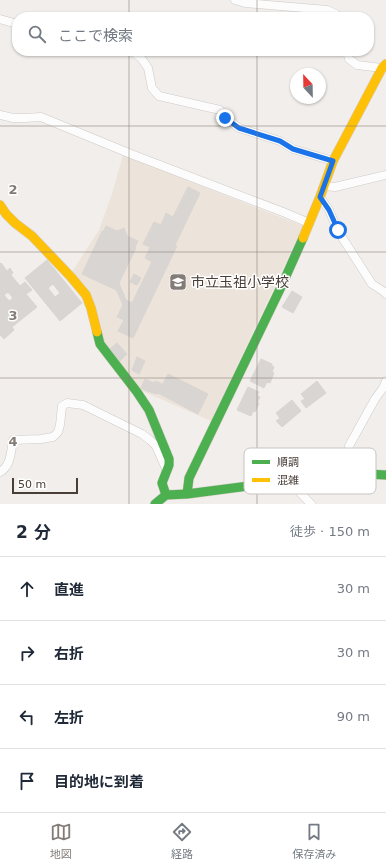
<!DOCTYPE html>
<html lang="ja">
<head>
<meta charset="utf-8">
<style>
	:root { --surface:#fff; --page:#f2f2f3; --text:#1f2937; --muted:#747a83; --line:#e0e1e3; --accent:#837b76 }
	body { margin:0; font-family:"DejaVu Sans","Noto Sans JP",sans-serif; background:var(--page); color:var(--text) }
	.compass { position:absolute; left:290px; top:68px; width:36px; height:36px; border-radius:50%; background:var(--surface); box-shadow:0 1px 3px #0004; rotate:338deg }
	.scale { position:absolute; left:12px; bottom:10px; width:66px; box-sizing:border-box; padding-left:4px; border:2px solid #483d37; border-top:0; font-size:11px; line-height:14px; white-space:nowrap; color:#483d37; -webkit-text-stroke:3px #fff; paint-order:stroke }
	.stop { position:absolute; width:12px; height:12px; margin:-9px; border:3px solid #1a73e8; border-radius:50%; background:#fff }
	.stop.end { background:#1a73e8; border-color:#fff; box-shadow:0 1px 4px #0008 }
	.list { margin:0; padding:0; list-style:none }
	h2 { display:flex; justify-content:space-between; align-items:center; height:52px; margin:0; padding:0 16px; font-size:17px }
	h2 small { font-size:13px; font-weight:400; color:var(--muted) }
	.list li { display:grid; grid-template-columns:26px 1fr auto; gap:12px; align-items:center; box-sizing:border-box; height:64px; padding:0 16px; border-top:1px solid var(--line) }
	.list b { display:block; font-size:15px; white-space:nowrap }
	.list em { font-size:13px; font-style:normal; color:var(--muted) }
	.icon { flex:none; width:22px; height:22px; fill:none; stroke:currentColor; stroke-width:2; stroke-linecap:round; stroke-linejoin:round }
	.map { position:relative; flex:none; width:386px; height:504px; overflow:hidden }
	.search { position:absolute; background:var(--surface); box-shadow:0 1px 3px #0004; left:12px; right:12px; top:12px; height:44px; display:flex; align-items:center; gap:10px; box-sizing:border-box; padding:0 14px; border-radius:16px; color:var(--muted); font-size:15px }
	.sheet { height:308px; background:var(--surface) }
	nav { display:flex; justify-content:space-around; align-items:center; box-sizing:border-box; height:56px; border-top:1px solid var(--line); background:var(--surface); font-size:11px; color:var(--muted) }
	nav a { display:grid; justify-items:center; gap:2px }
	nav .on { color:var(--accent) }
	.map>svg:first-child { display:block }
</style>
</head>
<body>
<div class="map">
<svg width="386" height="504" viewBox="0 0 386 504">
	<rect width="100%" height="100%" fill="#f1eeeb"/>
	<path fill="#ece3da" d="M 123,155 L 303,226 L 211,421 L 140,390 L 106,347 L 72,272 L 99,230 L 112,194 Z"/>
	<path fill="#d9d5d2" stroke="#dad5d1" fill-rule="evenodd" d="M 188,187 L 200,193 L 175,245 L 177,246 L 133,338 L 118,331 L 124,320 L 117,317 L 123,305 L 116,289 L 116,290 L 82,274 L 102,231 L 103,232 L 106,226 L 117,231 L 124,228 L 127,236 L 138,241 L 135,247 L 136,248 L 119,283 L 126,300 L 132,303 L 152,262 L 145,258 L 150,247 L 143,244 L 154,222 L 161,225 L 166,213 L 173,217 Z
		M 47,260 L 82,303 L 60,321 L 25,278 ZM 53,284 L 60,293 L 55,297 L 48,288 Z
		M 1,263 L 7,271 L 10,268 L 13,273 L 11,275 L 20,286 L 25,282 L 32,290 L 26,294 L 37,307 L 12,327 L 14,330 L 4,339 L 0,335 L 0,264 ZM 8,292 L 13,298 L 9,301 L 4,295 Z
		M 134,274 L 141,278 L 137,285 L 130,282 Z
		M 292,291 L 302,297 L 293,313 L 282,307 Z
		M 117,343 L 127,354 L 120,361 L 110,349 Z
		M 137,357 L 145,361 L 139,374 L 132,370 Z
		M 261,359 L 272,364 L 272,366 L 274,367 L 272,372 L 274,373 L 270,383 L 267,382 L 264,388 L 250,381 Z
		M 168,374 L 208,394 L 198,414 L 158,393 Z
		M 145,379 L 154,383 L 149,392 L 141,388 Z
		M 155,381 L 162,384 L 157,394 L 150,392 Z
		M 317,381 L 326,393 L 306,408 L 301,401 L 305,399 L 301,394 Z
		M 248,387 L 259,392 L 257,395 L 260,397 L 257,403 L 259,403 L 255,412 L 253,411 L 251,416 L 237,410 Z
		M 292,400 L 301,411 L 282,427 L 276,421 L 280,418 L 276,413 Z"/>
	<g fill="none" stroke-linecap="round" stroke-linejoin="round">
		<defs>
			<path id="street" d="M 235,0 L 245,3 L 327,10 L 336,14 L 339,17
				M 0,19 L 17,24
				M 132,51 L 141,58 L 148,68 L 152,88 L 159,96 L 220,110 L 225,117 L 239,128 L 280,141 L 293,149 L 333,161
				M 347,51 L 349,59 L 357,65 L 382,68
				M 0,115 L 13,118 L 24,118 L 41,117 L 131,154 L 283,212 L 309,223
				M 325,186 L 335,187 L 386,175
				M 320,197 L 329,210 L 338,231 L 372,284 L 383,291 L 386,294
				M 0,472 C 11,466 11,451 13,440 L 41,439 L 53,437 L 58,432 L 60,425 L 62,406 L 67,403 L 83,405 L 142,434 L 150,440 L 156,446 L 167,471
				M 347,473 L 347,458 L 349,446 L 375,399 L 383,388 L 386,381
				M 288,480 L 311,504"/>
			<path id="fast" d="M 97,332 L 100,344 L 137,392 L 149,410 L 169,459 L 169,465 L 162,483 L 166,495
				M 187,494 L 189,478 L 282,285 L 303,238
				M 155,504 L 166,495 L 187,494 L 347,473 L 386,475"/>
			<path id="slow" d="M 0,205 L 6,214 L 15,223 L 32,236 L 71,277 L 86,295 L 91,308 L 97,332
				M 303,238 L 320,197 L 333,161 L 382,68 L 386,64"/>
		</defs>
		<use href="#street" stroke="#cecac7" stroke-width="9"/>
		<use href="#fast" stroke="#d2cbc3" stroke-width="10"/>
		<use href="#slow" stroke="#d2cbc3" stroke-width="10"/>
		<use href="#street" stroke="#fdfcfc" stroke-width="8"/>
		<use href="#fast" stroke="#4caf50" stroke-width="9"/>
		<use href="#slow" stroke="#ffc107" stroke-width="9"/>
	</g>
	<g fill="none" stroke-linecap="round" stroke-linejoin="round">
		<path stroke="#1a73e8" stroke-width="5" d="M 225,118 L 239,128 L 280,141 L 293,149 L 333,161 L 320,197 L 329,210 L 338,230"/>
	</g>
	<path fill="none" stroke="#837b76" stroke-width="1" stroke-opacity="0.55" d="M 129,0 L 129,17M 257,0 L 257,17M 129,51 L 129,504M 257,51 L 257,504M 0,126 L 386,126M 0,252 L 386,252M 0,378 L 386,378"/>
	<defs>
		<symbol id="school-square" viewBox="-11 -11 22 22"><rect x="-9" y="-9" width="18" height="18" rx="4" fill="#837b76" stroke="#fff"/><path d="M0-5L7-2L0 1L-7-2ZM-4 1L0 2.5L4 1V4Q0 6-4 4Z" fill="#fff"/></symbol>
	</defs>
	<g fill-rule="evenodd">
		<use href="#school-square" x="168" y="272" width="20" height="20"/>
	</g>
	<g text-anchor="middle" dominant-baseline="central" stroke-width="3" stroke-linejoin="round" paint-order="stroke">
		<g font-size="14" fill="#483d37" stroke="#fff" text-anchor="start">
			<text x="191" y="282">市立玉祖小学校</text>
		</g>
	</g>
	<rect x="244" y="448" width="132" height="46" rx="6" fill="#fff" stroke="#c8c5c3" stroke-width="1"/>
	<rect x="252" y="460" width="18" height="4" fill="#4caf50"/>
	<rect x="252" y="478" width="18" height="4" fill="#ffc107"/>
	<g font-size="11" fill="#483d37">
		<text x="277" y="466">順調</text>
		<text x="277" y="484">混雑</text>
	</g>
	<g font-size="13" text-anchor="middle" font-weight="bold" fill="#837b76" stroke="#fff" stroke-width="3" stroke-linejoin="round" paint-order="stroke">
		<text x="13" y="194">2</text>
		<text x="13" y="320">3</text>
		<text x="13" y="446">4</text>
	</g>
</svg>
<svg class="compass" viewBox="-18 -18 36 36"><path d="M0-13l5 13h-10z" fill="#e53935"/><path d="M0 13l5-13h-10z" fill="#747a83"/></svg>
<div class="scale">50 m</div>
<div class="stop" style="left:338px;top:230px"></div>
<div class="stop end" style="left:225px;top:118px"></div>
<div class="search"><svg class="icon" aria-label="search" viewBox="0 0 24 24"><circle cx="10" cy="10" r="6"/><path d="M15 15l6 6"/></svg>ここで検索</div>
</div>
<section class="sheet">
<h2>2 分<small>徒歩 · 150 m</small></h2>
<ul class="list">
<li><svg class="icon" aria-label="ahead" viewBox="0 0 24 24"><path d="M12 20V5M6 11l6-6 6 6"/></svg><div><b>直進</b></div><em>30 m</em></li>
<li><svg class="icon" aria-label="right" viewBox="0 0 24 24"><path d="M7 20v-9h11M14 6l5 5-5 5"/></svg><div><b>右折</b></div><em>30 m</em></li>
<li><svg class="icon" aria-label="left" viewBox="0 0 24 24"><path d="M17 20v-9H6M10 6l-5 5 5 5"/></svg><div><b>左折</b></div><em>90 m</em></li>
<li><svg class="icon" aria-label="arrive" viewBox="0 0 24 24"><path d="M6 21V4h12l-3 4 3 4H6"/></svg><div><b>目的地に到着</b></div></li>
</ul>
</section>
<nav>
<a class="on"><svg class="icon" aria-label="map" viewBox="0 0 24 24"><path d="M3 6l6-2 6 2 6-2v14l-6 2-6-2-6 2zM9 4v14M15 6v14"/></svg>地図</a>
<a><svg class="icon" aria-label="directions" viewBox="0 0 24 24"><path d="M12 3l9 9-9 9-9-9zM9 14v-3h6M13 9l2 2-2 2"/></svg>経路</a>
<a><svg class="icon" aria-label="saved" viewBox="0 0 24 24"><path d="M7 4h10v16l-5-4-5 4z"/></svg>保存済み</a>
</nav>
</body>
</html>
